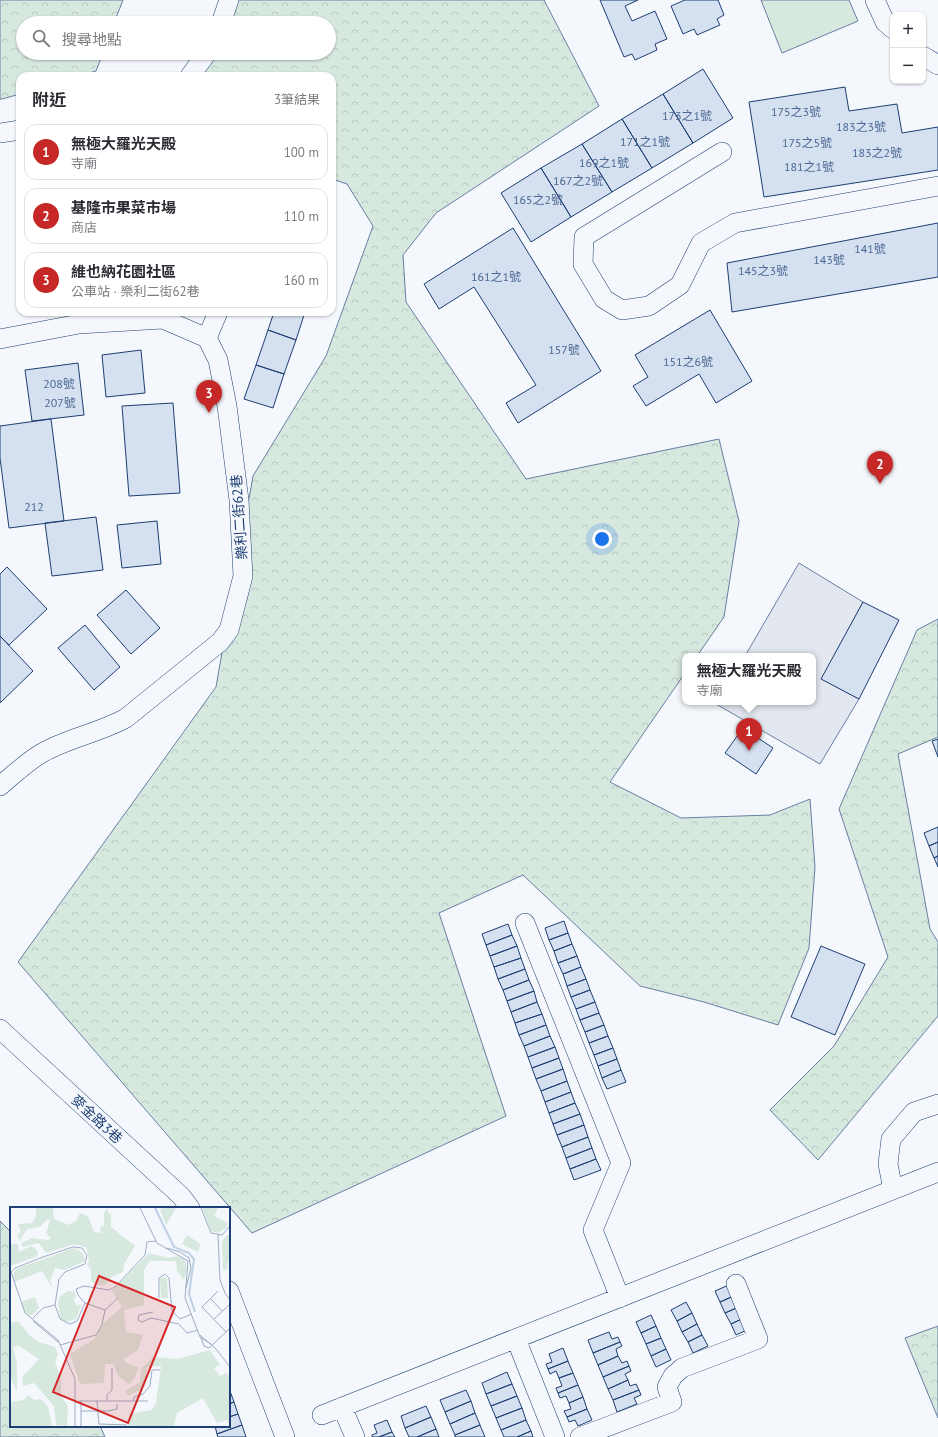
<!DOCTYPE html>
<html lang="zh-TW">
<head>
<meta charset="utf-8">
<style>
	:root { --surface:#fff; --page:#f7f7f7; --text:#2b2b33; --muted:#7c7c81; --line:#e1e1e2; --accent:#c62828 }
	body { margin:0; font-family:"PT Sans","Noto Sans TC",sans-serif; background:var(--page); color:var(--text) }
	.controls { position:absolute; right:12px; top:12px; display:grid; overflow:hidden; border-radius:8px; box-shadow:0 1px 3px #0004 }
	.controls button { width:36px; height:36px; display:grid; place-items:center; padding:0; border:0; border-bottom:1px solid var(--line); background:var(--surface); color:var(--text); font:20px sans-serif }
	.you { position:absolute; left:602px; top:539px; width:14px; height:14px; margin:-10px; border:3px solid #fff; border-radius:50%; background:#1a73e8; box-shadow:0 0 0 6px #1a73e833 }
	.badge { display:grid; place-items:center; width:26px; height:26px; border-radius:50%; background:var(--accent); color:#fff; font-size:13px; font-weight:700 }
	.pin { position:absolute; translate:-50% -33px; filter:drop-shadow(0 1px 2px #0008) }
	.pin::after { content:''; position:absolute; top:21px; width:14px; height:12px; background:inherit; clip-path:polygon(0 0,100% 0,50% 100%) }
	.popup { position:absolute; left:682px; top:653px; width:134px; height:52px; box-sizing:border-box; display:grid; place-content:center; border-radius:8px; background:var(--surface); filter:drop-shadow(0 1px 3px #0005); font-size:13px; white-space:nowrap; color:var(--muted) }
	.popup b { font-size:15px; color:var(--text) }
	.popup::after { content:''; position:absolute; left:50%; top:100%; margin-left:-8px; border:8px solid transparent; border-top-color:var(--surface) }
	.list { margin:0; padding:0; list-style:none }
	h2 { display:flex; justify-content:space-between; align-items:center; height:52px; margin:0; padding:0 16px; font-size:17px }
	h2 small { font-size:13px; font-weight:400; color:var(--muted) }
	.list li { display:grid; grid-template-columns:26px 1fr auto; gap:12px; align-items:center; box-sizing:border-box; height:56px; margin:0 8px 8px; padding:0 8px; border:1px solid var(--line); border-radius:12px }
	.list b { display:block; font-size:15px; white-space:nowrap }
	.list p { margin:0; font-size:13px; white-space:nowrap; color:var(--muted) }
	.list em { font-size:13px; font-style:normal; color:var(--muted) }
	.icon { flex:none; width:22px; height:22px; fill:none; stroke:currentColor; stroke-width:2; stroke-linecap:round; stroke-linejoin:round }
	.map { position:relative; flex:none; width:938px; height:1437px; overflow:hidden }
	.search { position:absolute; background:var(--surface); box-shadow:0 1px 3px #0004; left:16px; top:16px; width:320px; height:44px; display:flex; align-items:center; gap:10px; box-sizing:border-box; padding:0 14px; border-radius:22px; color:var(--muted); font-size:15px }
	.panel { position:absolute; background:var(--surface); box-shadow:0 1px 3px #0004; left:16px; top:72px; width:320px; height:244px; border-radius:12px }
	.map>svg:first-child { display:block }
</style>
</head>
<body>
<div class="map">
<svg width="938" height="1437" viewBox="0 0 938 1437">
	<defs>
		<pattern id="forest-crowns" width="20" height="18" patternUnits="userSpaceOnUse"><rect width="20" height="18" fill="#d7e8df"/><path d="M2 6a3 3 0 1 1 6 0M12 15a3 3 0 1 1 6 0" fill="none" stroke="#b8c8c3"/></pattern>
	</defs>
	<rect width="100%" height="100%" fill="#f4f7fb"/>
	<path fill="#d7e8df" stroke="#687fa3" d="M 761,0 L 849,0 L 858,21 L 782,53 Z"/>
	<path fill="url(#forest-crowns)" stroke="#687fa3" d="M 0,0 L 123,0 L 114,23 L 23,23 L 23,53 L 103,53 L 96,71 L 79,76 L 20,76 L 20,94 L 2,99 L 0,99 Z
		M 233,0 L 544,0 L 599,106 L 436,213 L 403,255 L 406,302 L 526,479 L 719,439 L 739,521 L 724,617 L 697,656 L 685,656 L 685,673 L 610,782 L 681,818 L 770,815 L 810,799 L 815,867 L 809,948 L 778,1025 L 704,1002 L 640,986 L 523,875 L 439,913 L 506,1116 L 252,1233 L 18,962 L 216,687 L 253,476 L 326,356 L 373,226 L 347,184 L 332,179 L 332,76 L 201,76 L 211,53 L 329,53 L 329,23 L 224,23 Z
		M 938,619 L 938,737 L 898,754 L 930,929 L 938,942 L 938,1016 L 818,1160 L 770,1110 L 834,1046 L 888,957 L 839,809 L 917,630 Z
		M 0,1221 L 11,1232 L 11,1426 L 100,1426 L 105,1437 L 0,1437 Z
		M 938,1326 L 938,1418 L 905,1338 Z"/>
	<path fill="#e3e8f0" stroke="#687fa3" d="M 799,563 L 863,602 L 822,679 L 859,699 L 820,764 L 716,704 L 718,702 L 813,702 L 813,656 L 745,656 Z"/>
	<path fill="#d5e0f0" stroke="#1d3f73" d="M 600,0 L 638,0 L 625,6 L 632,21 L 655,11 L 667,39 L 655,44 L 657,50 L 635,60 L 632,54 L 624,57 Z
		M 685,0 L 718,0 L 724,15 L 717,19 L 720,25 L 697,35 L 694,29 L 683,34 L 671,6 Z
		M 703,69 L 733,118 L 693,143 L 663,94 Z
		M 845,87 L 849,111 L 897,104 L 902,133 L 938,127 L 938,170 L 764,197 L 749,102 Z
		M 663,94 L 693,143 L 652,168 L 622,119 Z
		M 622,119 L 652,168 L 612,192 L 582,144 Z
		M 582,144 L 612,192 L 571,217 L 541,168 Z
		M 541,168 L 571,217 L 531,242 L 501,193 Z
		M 938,223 L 938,277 L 732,312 L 727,263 Z
		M 513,228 L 601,371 L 518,423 L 506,403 L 536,385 L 474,287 L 439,309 L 424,284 Z
		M 710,310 L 752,381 L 716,403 L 699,374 L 646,406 L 633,386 L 648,377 L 635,355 Z
		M 274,312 L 305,312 L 296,340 L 268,330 Z
		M 268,330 L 296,340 L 284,374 L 256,365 Z
		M 141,350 L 145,393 L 106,397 L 102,355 Z
		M 78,363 L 84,415 L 32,421 L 25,370 Z
		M 256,365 L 284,374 L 273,408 L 244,399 Z
		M 173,403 L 180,493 L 129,496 L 122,406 Z
		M 51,419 L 64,521 L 9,528 L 0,458 L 0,426 Z
		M 96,517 L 103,570 L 52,576 L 45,523 Z
		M 157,521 L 161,564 L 122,568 L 117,525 Z
		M 7,567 L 47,609 L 9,645 L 0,636 L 0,574 Z
		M 126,590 L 160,628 L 131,654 L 97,615 Z
		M 863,602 L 899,620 L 859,699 L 821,679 Z
		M 85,625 L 120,667 L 94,690 L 58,648 Z
		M 0,636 L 33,671 L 0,703 Z
		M 743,728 L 773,748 L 756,774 L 725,753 Z
		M 938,739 L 938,757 L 932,741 Z
		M 938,827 L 938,842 L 929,846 L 924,833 Z
		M 938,842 L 938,856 L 934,858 L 929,846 Z
		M 938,856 L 938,867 L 934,858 Z
		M 564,921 L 568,933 L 549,940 L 545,928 Z
		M 508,924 L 512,935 L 486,945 L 482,934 Z
		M 568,933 L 572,944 L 554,951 L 549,940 Z
		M 512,935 L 517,946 L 490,956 L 486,945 Z
		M 572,944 L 577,956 L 558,963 L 554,951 Z
		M 517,946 L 521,958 L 494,967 L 490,956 Z
		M 821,946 L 865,964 L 835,1035 L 791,1017 Z
		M 577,956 L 581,967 L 563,974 L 558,963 Z
		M 521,958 L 525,969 L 498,979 L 494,967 Z
		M 581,967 L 586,979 L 567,986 L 563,974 Z
		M 525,969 L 529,980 L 503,990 L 498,979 Z
		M 586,979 L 590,990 L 571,997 L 567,986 Z
		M 529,980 L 534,991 L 507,1001 L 503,990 Z
		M 590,990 L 595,1002 L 576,1009 L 571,997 Z
		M 534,991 L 537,1002 L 511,1012 L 507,1001 Z
		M 537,1002 L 542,1014 L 515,1023 L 511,1012 Z
		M 595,1002 L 599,1013 L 580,1020 L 576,1009 Z
		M 599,1013 L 604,1025 L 585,1032 L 580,1020 Z
		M 542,1014 L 546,1025 L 519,1035 L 515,1023 Z
		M 546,1025 L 550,1036 L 524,1046 L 519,1035 Z
		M 604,1025 L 608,1036 L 589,1043 L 585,1032 Z
		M 550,1036 L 555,1047 L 528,1057 L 524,1046 Z
		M 608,1036 L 613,1048 L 594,1055 L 589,1043 Z
		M 555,1047 L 559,1058 L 532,1068 L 528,1057 Z
		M 613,1048 L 617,1059 L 598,1066 L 594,1055 Z
		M 559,1058 L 563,1069 L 536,1079 L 532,1068 Z
		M 617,1059 L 621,1070 L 602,1078 L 598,1066 Z
		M 563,1069 L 567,1081 L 541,1091 L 536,1079 Z
		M 621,1070 L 626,1082 L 607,1089 L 602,1078 Z
		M 567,1081 L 571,1092 L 545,1102 L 541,1091 Z
		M 571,1092 L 575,1103 L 549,1113 L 545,1102 Z
		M 575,1103 L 580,1114 L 553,1124 L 549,1113 Z
		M 580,1114 L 584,1125 L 557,1135 L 553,1124 Z
		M 584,1125 L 588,1137 L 562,1147 L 557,1135 Z
		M 588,1137 L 592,1148 L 566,1158 L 562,1147 Z
		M 592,1148 L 596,1159 L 570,1169 L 566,1158 Z
		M 596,1159 L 601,1170 L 574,1180 L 570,1169 Z
		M 731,1284 L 736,1295 L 720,1302 L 715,1291 Z
		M 736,1295 L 741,1306 L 725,1313 L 720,1302 Z
		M 686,1302 L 692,1313 L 677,1321 L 671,1310 Z
		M 741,1306 L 746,1317 L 731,1324 L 725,1313 Z
		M 692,1313 L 697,1324 L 682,1332 L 677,1321 Z
		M 651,1315 L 656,1326 L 641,1333 L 636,1322 Z
		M 746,1317 L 751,1328 L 736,1335 L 731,1324 Z
		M 697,1324 L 702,1335 L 688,1342 L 682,1332 Z
		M 656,1326 L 661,1338 L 646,1344 L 641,1333 Z
		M 609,1332 L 612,1339 L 618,1337 L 620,1342 L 593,1353 L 588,1340 Z
		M 702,1335 L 708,1346 L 693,1353 L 688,1342 Z
		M 661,1338 L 666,1349 L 651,1356 L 646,1344 Z
		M 620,1342 L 622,1346 L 616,1349 L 618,1356 L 598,1365 L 593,1353 Z
		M 563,1348 L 568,1361 L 548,1369 L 546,1364 L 552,1362 L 549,1354 Z
		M 666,1349 L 671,1360 L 656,1367 L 651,1356 Z
		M 618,1356 L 622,1363 L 627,1361 L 629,1366 L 603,1377 L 598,1365 Z
		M 568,1361 L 573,1373 L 559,1378 L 556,1371 L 550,1374 L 548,1369 Z
		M 629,1366 L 631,1371 L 625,1374 L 628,1380 L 608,1389 L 603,1377 Z
		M 507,1372 L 512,1384 L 486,1394 L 482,1383 Z
		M 573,1373 L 578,1385 L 558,1393 L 556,1388 L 562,1386 L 559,1378 Z
		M 628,1380 L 630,1386 L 636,1384 L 639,1390 L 613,1400 L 608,1389 Z
		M 512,1384 L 517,1396 L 491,1406 L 486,1394 Z
		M 578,1385 L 583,1397 L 569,1403 L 566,1396 L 560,1398 L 558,1393 Z
		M 466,1390 L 471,1401 L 445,1412 L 440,1400 Z
		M 639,1390 L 641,1395 L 634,1398 L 637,1404 L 617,1412 L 613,1400 Z
		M 229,1391 L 230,1391 L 234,1402 L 229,1404 Z
		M 517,1396 L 522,1408 L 496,1418 L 491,1406 Z
		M 583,1397 L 587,1409 L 567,1417 L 564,1411 L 571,1409 L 569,1403 Z
		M 471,1401 L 475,1413 L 450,1424 L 445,1412 Z
		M 234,1402 L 238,1414 L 229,1417 L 229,1404 Z
		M 426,1406 L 431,1417 L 405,1428 L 401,1416 Z
		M 522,1408 L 526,1420 L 501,1430 L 496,1418 Z
		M 587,1409 L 592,1420 L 578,1426 L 575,1420 L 569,1422 L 567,1417 Z
		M 475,1413 L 480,1425 L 455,1435 L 450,1424 Z
		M 238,1414 L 242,1425 L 217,1434 L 215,1426 L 229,1426 L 229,1417 Z
		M 431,1417 L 436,1429 L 417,1437 L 409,1437 L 405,1428 Z
		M 387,1420 L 392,1432 L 379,1437 L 372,1437 L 372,1435 L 377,1433 L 374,1425 Z
		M 526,1420 L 531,1431 L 517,1437 L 504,1437 L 501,1430 Z
		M 242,1425 L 246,1437 L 218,1437 L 217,1434 Z
		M 480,1425 L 485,1437 L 455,1437 L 455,1435 Z
		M 436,1429 L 439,1437 L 417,1437 Z
		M 531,1431 L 533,1437 L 517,1437 Z
		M 392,1432 L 395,1437 L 379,1437 Z"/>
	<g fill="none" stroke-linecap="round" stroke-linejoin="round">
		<defs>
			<path id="minor" d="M 875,0 L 885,22 L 893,29
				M 221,23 L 229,0
				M 923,56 L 938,65
				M 190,76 L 207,53
				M 0,133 L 20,130
				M 722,152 L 584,237 L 583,264 L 604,299 L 622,310 L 649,306 L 680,285 L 701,243 L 735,223 L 938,186
				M 207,338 L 218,312
				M 0,339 L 79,324 L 163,319 L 207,338 L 218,360 L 227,406 L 239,500 L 243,576 L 229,630 L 220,642 L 126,718 C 99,733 68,738 42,753 C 28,761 13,775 0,786
				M 525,923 L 621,1163 L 593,1230 L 620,1298
				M 0,1029 L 181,1196 L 190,1208
				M 893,1190 L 888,1164 L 891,1139 L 914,1112 L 938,1104
				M 229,1291 L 285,1437
				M 516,1339 L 555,1437
				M 342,1407 L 355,1437
				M 322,1415 L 938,1172
				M 580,1437 L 672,1402 L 667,1387 L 673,1376 L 682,1368 L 758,1339 L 736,1284"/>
		</defs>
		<use href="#minor" stroke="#1d3f73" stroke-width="20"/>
		<use href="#minor" stroke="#f4f7fb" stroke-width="19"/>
	</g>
	<g text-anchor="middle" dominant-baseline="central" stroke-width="3" stroke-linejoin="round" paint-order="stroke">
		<g font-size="12" fill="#4b6792">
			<text x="796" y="111">175之3號</text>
			<text x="687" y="115">173之1號</text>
			<text x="861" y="126">183之3號</text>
			<text x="645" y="141">171之1號</text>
			<text x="807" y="142">175之5號</text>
			<text x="877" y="152">183之2號</text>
			<text x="604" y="162">169之1號</text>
			<text x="809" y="166">181之1號</text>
			<text x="578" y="180">167之2號</text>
			<text x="538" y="199">165之2號</text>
			<text x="870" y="248">141號</text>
			<text x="829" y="259">143號</text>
			<text x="763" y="270">145之3號</text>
			<text x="496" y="276">161之1號</text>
			<text x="564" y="349">157號</text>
			<text x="688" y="361">151之6號</text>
			<text x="59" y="383">208號</text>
			<text x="60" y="402">207號</text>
			<text x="34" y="506">212</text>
		</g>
		<g font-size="14" fill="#1d3f73" stroke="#f4f7fb">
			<text transform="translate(239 517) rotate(-94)">樂利二街62巷</text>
			<text transform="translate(97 1119) rotate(43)">麥金路3巷</text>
		</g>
	</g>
	<g transform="translate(10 1207)">
		<rect width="220" height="220" fill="#f4f7fb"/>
		<path d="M 177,28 L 190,37 L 188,45 L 172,37 ZM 155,70 L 157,71 L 158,91 L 151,91 L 150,71 Z" fill="#d7e8df"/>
		<path d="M 26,1 L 43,1 L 44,12 L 58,18 L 66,14 L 70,6 L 78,9 L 84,25 L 91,26 L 90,20 L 94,18 L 94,5 L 98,1 L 98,6 L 101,7 L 101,20 L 125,39 L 114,57 L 113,65 L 103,69 L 95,78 L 86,78 L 81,74 L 81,62 L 77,58 L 79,53 L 77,41 L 69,38 L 61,38 L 36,46 L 29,36 L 12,40 L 12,36 L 22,31 L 38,33 L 41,31 L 36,26 L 40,14 L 38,12 L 30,20 L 17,22 L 10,34 L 7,28 L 11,25 L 8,17 L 22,16 L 26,9 ZM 154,1 L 166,1 L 156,18 L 150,2 ZM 192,1 L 208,1 L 204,9 L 218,16 L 216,21 L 208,26 L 201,24 ZM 217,28 L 220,28 L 220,44 L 217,63 L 213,63 L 212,35 ZM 0,37 L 8,37 L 9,45 L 21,39 L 27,43 L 28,49 L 0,59 ZM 64,41 L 73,46 L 75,54 L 55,63 L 45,61 L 40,74 L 44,84 L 32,64 L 4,75 L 3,68 L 6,62 ZM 139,46 L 158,51 L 168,49 L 175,53 L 177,62 L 174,73 L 167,64 L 166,54 L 140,54 L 134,63 L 134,98 L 114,103 L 116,125 L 133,128 L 128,143 L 113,152 L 118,157 L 129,160 L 124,172 L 119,177 L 109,170 L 103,157 L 95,157 L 94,176 L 70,177 L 60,147 L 84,132 L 94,116 L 112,100 L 102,84 ZM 58,84 L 64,84 L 66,90 L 63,92 L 67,99 L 71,97 L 71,99 L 66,112 L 55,115 L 51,113 L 48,98 L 50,89 ZM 25,90 L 29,101 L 21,109 L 17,108 L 11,95 ZM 8,114 L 20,129 L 29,135 L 45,140 L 48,147 L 45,156 L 51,171 L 51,189 L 58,199 L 57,219 L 46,218 L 44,199 L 24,176 L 13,179 L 12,170 L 29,152 L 9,139 L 3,140 L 7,156 L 7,184 L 4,178 L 0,169 L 0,116 ZM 200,143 L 210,158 L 204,161 L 210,169 L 216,166 L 220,170 L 220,218 L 217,213 L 207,216 L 193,191 L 167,206 L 164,219 L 119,219 L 119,207 L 142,203 L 146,196 L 151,159 L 137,160 L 135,180 L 118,189 L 115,184 L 130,175 L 131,162 L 143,150 L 168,152 ZM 18,188 L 24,193 L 31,192 L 38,200 L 42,219 L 0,219 L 0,195 L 14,193 Z" fill="#d7e8df"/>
		<path fill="none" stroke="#bed0e5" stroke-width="2" d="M 145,1 L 164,40 L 179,46 L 184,52 L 179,87 L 185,105"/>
		<path fill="none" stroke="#9eadc5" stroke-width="1" d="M 130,1 L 147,36 L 178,54 L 175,91 L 190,130 L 201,137M 191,1 L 201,26 L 212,28 L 220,19M 220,2 L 220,15M 208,28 L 210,73 L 215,86 L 220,93M 157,41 L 170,45 L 179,51 L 181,61 L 176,81M 208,84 L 192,100 L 216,125M 149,91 L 149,71 L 155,67 L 159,71 L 162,104 L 170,112 L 182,107M 201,92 L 212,104M 95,103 L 108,91M 143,105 L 129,108 L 128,113 L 132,115 L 141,111 L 169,117 L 177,126 L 188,123M 23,111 L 33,101 L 45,98M 204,112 L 220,97M 23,114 L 48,135M 190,128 L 206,142 L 220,160M 191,131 L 194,139 L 199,141 L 220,121M 50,138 L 86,128 L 92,118 L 95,103 L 75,96 L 68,88 L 66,82 L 74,79 L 99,83 L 105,80 L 135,48 L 137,35 L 146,34M 69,194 L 138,194M 87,194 L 89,217 L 117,218M 97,194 L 97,188 L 102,183 L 102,161M 123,194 L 124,190 L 133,187 L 140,179 L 142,163 L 150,163M 71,204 L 98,204 L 107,202 L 107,197M 65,219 L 65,172 L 48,133 L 15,106 L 1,65 L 5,61 L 33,50 L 63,40 L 72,41 L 77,48 L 75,57 L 55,65 L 49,72 L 45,98 L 50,112 L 60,117 L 67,114 L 75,96M 71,219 L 71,194"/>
		<path fill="#d62828" fill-opacity="0.15" stroke="#d62828" stroke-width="2" d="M 89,69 L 165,100 L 118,216 L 43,185 Z"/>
		<rect width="220" height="220" fill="none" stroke="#1d3f73" stroke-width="2"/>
	</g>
</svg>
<div class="controls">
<button>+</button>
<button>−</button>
</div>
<div class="you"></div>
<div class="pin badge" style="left:749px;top:751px">1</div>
<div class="popup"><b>無極大羅光天殿</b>寺廟</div>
<div class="pin badge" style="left:880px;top:484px">2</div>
<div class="pin badge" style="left:209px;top:413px">3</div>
<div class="search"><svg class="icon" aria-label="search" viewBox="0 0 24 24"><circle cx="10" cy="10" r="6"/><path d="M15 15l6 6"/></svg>搜尋地點</div>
<section class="panel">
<h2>附近<small>3筆結果</small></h2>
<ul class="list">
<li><span class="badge">1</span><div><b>無極大羅光天殿</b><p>寺廟</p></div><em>100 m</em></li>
<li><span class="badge">2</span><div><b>基隆市果菜市場</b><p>商店</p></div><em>110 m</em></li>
<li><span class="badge">3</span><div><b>維也納花園社區</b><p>公車站 · 樂利二街62巷</p></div><em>160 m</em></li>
</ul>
</section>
</div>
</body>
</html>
